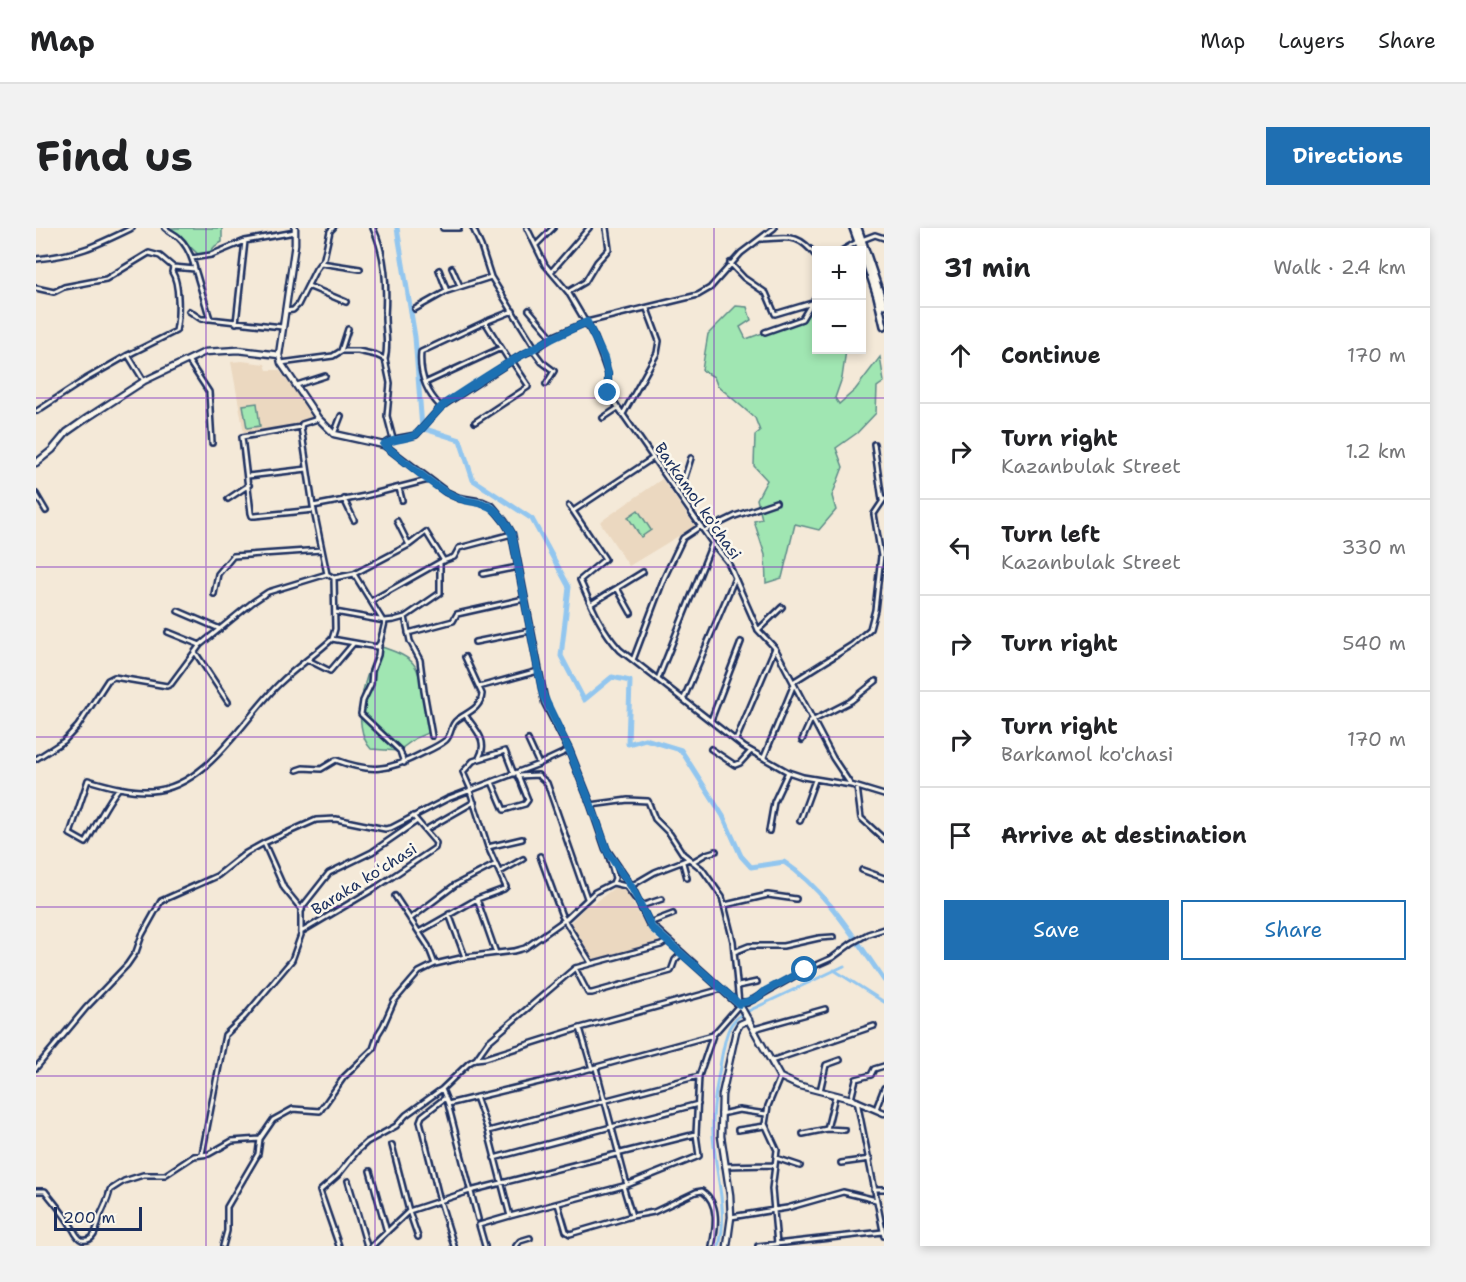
<!DOCTYPE html>
<html lang="en">
<head>
<meta charset="utf-8">
<style>
	:root { --surface:#fff; --page:#f2f2f2; --text:#202124; --muted:#757577; --line:#e0e0e0; --accent:#1f6fb2 }
	body { margin:0; font-family:"Shantell Sans",sans-serif; background:var(--page); color:var(--text) }
	.controls { position:absolute; right:18px; top:18px; display:grid; overflow:hidden; border-radius:0px; box-shadow:0 3px 9px #0003 }
	.controls button { width:54px; height:54px; display:grid; place-items:center; padding:0; border:0; border-bottom:2px solid var(--line); background:var(--surface); color:var(--text); font:30px sans-serif }
	.scale { position:absolute; left:18px; bottom:15px; width:88px; box-sizing:border-box; padding-left:6px; border:3px solid #1b2f5e; border-top:0; font-size:16px; line-height:21px; white-space:nowrap; color:#1b2f5e; -webkit-text-stroke:4px #fbf7ec; paint-order:stroke }
	.stop { position:absolute; width:18px; height:18px; margin:-14px; border:4px solid #1f6fb2; border-radius:50%; background:#fff }
	.stop.end { background:#1f6fb2; border-color:#fff; box-shadow:0 2px 6px #0008 }
	.list { margin:0; padding:0; list-style:none }
	h2 { display:flex; justify-content:space-between; align-items:center; height:78px; margin:0; padding:0 24px; font-size:26px }
	h2 small { font-size:20px; font-weight:400; color:var(--muted) }
	.list li { display:grid; grid-template-columns:39px 1fr auto; gap:18px; align-items:center; box-sizing:border-box; height:96px; padding:0 24px; border-top:2px solid var(--line) }
	.list b { display:block; font-size:22px; white-space:nowrap }
	.list p { margin:0; font-size:20px; white-space:nowrap; color:var(--muted) }
	.list em { font-size:20px; font-style:normal; color:var(--muted) }
	.actions { display:flex; gap:12px; padding:18px 24px }
	.actions a { flex:1; padding:14px 0; border:2px solid var(--accent); border-radius:0px; text-align:center; font-size:21px; color:var(--accent) }
	.actions .main { background:var(--accent); color:#fff }
	.icon { flex:none; width:33px; height:33px; fill:none; stroke:currentColor; stroke-width:2; stroke-linecap:round; stroke-linejoin:round }
	.map { position:relative; flex:none; width:848px; height:1018px; overflow:hidden; border-radius:0px }
	header { display:flex; align-items:center; gap:36px; box-sizing:border-box; height:84px; padding:0 30px; background:var(--surface); border-bottom:2px solid var(--line) }
	header strong { font-size:28px }
	nav { display:flex; gap:33px; margin-inline-start:auto; font-size:21px }
	.intro { display:flex; align-items:center; justify-content:space-between; box-sizing:border-box; height:144px; padding:0 36px }
	h1 { margin:0; font-size:42px }
	.button { padding:15px 27px; border-radius:0px; background:var(--accent); color:#fff; font-size:21px; font-weight:700 }
	main { display:flex; gap:36px; padding:0 36px }
	aside { flex:1; background:var(--surface); border-radius:0px; box-shadow:0 3px 9px #0003 }
	.map>svg:first-child { display:block }
</style>
</head>
<body>
<header>
<strong>Map</strong>
<nav><a>Map</a><a>Layers</a><a>Share</a></nav>
</header>
<div class="intro"><h1>Find us</h1><a class="button">Directions</a></div>
<main>
<div class="map">
<svg width="848" height="1018" viewBox="0 0 848 1018">
	<rect width="100%" height="100%" fill="#f4e9d8"/>
	<filter id="ink" filterUnits="userSpaceOnUse"><feTurbulence type="fractalNoise" baseFrequency=".0167" numOctaves="2"/><feDisplacementMap in="SourceGraphic" scale="12" xChannelSelector="R" yChannelSelector="G"/><feConvolveMatrix kernelMatrix="1 2 1 2 8 2 1 2 1" color-interpolation-filters="sRGB"/></filter>
	<g filter="url(#ink)">
		<path fill="#ebd8c0" d="M 206,133 L 229,136 L 231,142 L 243,142 L 281,191 L 264,197 L 208,205 L 195,134 Z
			M 626,251 L 659,298 L 593,338 L 564,294 Z
			M 579,659 L 590,663 L 609,697 L 624,715 L 556,732 L 534,695 L 552,676 L 559,675 Z"/>
		<path fill="#a0e6b2" stroke="#5e8a88" stroke-width="1.5" d="M 130,0 L 186,0 L 186,14 L 179,18 L 173,25 L 162,26 C 151,17 143,4 130,0 Z
			M 780,69 L 780,122 L 810,122 L 806,150 L 799,170 L 803,176 L 819,162 L 844,129 L 848,154 L 841,159 L 840,185 L 821,205 L 800,220 L 807,239 L 796,268 L 800,282 L 783,302 L 759,296 L 746,350 L 730,355 L 729,327 L 718,293 L 726,291 L 721,271 L 731,252 L 718,238 L 719,207 L 724,203 L 719,190 L 681,157 L 678,149 L 666,142 L 672,106 L 700,78 L 711,79 L 715,92 L 704,99 L 710,111 L 760,93 Z
			M 221,175 L 224,198 L 211,200 L 207,177 Z
			M 602,282 L 615,302 L 605,309 L 592,289 Z
			M 346,419 C 357,423 373,428 379,438 C 386,448 392,490 394,504 L 380,510 L 362,523 L 335,521 C 314,499 328,440 346,419 Z"/>
		<g fill="none" stroke-linecap="round" stroke-linejoin="round">
			<path stroke="#92c6ef" stroke-width="3" d="M 798,742 L 848,774
				M 683,1018 C 692,984 681,952 678,918 C 674,887 681,857 686,827 C 690,809 691,794 708,785 L 808,738"/>
			<path stroke="#92c6ef" stroke-width="5" d="M 361,0 L 379,109 L 386,200 L 424,212 L 437,252 L 496,291 L 533,359 L 525,428 L 548,472 L 576,449 L 594,453 L 592,516 L 609,511 L 645,522 L 687,588 L 705,628 L 715,639 L 748,634 C 790,662 819,711 848,752"/>
			<defs>
				<path id="street" d="M 129,0 C 133,4 137,5 142,9 C 151,17 156,29 159,41
					M 337,0 C 350,28 351,58 349,89 C 349,104 353,116 349,131
					M 407,0 L 423,0
					M 437,0 L 445,18 L 455,49 L 500,121 L 516,109 L 551,94 L 662,67 L 674,60 L 705,25 L 738,0
					M 491,0 L 509,37 L 532,64 L 559,110 L 572,146 L 572,165 L 677,316 L 692,334 L 722,402 L 739,420 L 797,530 L 815,557
					M 724,11 C 753,10 761,4 780,28
					M 826,12 L 839,7 L 848,10
					M 500,17 L 517,0
					M 807,22 L 821,14
					M 156,30 L 175,27 L 209,13 L 259,4
					M 0,31 C 41,27 59,18 96,0
					M 285,35 L 324,41
					M 694,35 L 708,50 L 730,65 L 739,86 L 776,75 L 780,70
					M 416,40 L 424,58
					M 403,42 L 411,63
					M 515,44 L 553,0
					M 272,58 L 310,74
					M 0,60 L 18,64 L 28,59 L 70,51 L 113,25 L 124,28 L 137,39
					M 532,64 L 549,54 L 561,34 L 573,21 L 570,0
					M 379,81 L 411,63 L 455,49
					M 493,82 L 516,109
					M 153,83 L 165,91 L 174,91
					M 249,83 L 257,82 L 262,77 L 280,41 L 288,30 L 294,3 L 297,0
					M 200,95 L 209,13
					M 729,104 L 766,91 L 775,76
					M 497,122 L 506,134 L 518,143 L 510,156
					M 305,123 L 312,101
					M 152,132 L 173,164 L 176,215
					M 474,134 L 449,94 L 477,83
					M 245,135 L 297,128 L 305,123 L 322,123 L 340,127 L 349,131 L 354,155 L 351,188 L 357,211 L 349,216
					M 108,153 L 92,127 L 140,103 C 143,89 144,55 136,44 L 137,39 L 159,41 L 174,91 L 246,99
					M 389,155 L 465,120
					M 261,157 L 289,148
					M 405,179 C 390,164 383,146 385,124 L 449,94
					M 1,183 L 50,151 L 92,127
					M 587,186 L 621,125 L 623,113 L 611,81
					M 567,190 L 582,180
					M 282,191 L 266,196 L 265,199 L 277,278 L 291,346
					M 439,194 L 492,159 L 492,157 L 476,133
					M 265,199 L 206,209 L 215,285 L 216,288 L 219,288 L 278,282
					M 298,206 L 305,188
					M 358,211 L 380,207 L 405,179 L 485,127 L 500,121
					M 838,216 L 846,272
					M 617,230 L 537,283 L 569,331 L 544,352 C 555,377 565,402 584,422 L 708,519 L 752,544 L 767,549 L 815,557 L 848,567
					M 212,248 L 271,241
					M 363,260 L 366,272
					M 639,261 L 648,252 L 655,230
					M 0,266 L 10,283
					M 192,271 L 213,257
					M 308,271 L 318,292
					M 277,278 L 329,268 L 392,252
					M 533,278 L 537,283
					M 361,293 L 373,317
					M 668,303 L 699,288 L 740,274
					M 318,346 L 347,393
					M 447,346 L 482,339
					M 581,360 L 595,385
					M 178,366 L 182,346 L 197,328 L 286,322
					M 335,373 L 404,334 L 418,329 L 423,320 L 476,306
					M 555,376 L 607,344
					M 142,383 L 184,401
					M 299,384 L 349,393 L 358,392 L 369,389 L 404,365 L 404,334
					M 369,389 L 374,413 L 384,432 L 388,463 L 396,508
					M 722,402 L 746,379
					M 132,404 L 164,417
					M 372,405 L 417,393 L 421,386 L 488,371
					M 296,411 L 341,419 L 344,415 L 349,394
					M 439,414 L 494,403
					M 343,418 L 342,427 L 336,443 L 335,456 L 327,473 L 325,486 L 364,523 L 368,535
					M 159,424 L 192,474
					M 272,432 L 294,443 L 317,416
					M 597,432 L 628,350 L 647,310 L 665,298
					M 622,451 L 676,316
					M 757,454 L 816,417 L 834,401 L 839,382 L 845,328 L 838,286 L 848,271
					M 443,459 L 502,443
					M 648,470 L 699,350
					M 430,488 C 439,501 453,513 443,530
					M 675,492 L 705,414
					M 492,512 L 503,536
					M 700,512 L 739,420
					M 766,512 L 774,494 L 815,473 L 840,453
					M 675,521 L 699,537 L 704,535 L 715,523
					M 728,529 L 758,456
					M 0,531 L 28,513 L 42,498 L 72,452 L 78,449 L 131,458 L 135,456 L 164,417 L 217,374 L 232,364 L 291,346 L 298,350 L 318,346 L 373,317 L 390,304 L 408,333
					M 261,542 L 267,540 L 285,541 L 300,532 C 334,545 353,543 385,526 C 393,522 403,518 410,512 C 416,506 414,497 421,492 C 430,485 445,481 446,466 L 429,429
					M 482,548 L 502,547 L 511,555 L 551,670
					M 456,554 L 468,582 L 489,576 L 492,572 L 482,547
					M 821,559 L 825,590 L 848,611
					M 83,560 C 69,577 61,596 50,615 L 34,606 L 52,552 C 72,558 94,564 115,563 C 171,560 207,491 243,456 C 259,440 279,427 296,411 L 299,401 L 298,350
					M 435,562 L 427,544 L 437,533 L 469,523 L 478,546
					M 555,577 L 592,572 L 612,573 L 619,591 L 634,606 L 647,626 L 666,641 L 686,669 L 697,713 L 703,776
					M 764,593 L 779,552
					M 389,602 L 438,574
					M 733,603 L 738,574 L 752,544
					M 228,615 L 248,660 L 266,682
					M 452,619 L 486,611
					M 504,628 L 526,688 L 555,735
					M 658,633 L 670,626 L 680,623
					M 647,635 L 651,650
					M 826,642 L 848,650
					M 464,644 L 487,631
					M 577,655 L 590,658 L 599,670
					M 595,658 L 619,644 L 653,631
					M 359,668 L 392,718 L 399,736
					M 441,671 L 460,725
					M 689,677 L 732,667 L 760,671
					M 605,678 L 626,671
					M 413,686 L 429,729
					M 374,691 L 419,657 L 460,636
					M 613,695 L 637,686
					M 265,704 L 341,659 L 399,620 L 400,615 L 377,588
					M 383,704 L 441,671 L 468,661 L 470,659 L 452,619 L 434,563
					M 698,724 L 713,718 L 747,718 L 783,710 L 797,709
					M 539,740 L 552,765 L 556,765 L 635,743 L 639,732 L 646,725
					M 702,758 L 721,754
					M 544,800 L 556,841
					M 718,801 L 789,781
					M 440,831 L 452,814 L 539,740 L 625,717 L 631,713
					M 735,833 L 838,798
					M 0,840 L 50,780 L 91,737 L 100,724 L 106,707 L 125,673 L 181,648 L 210,625 L 228,615 L 280,592 L 300,591 L 349,601 L 355,600 L 411,571 L 503,536 L 533,522
					M 560,840 L 591,957
					M 663,848 L 452,903 L 474,988 L 591,957 L 663,928 L 660,906 L 663,848 L 677,807 L 706,774 L 711,775 L 769,742 L 796,730 L 816,715 L 832,706 L 848,701
					M 406,861 L 412,876 L 442,991
					M 784,863 L 790,837 L 804,832
					M 440,869 L 452,903
					M 409,870 L 386,888 L 384,893 L 404,973 L 418,1018
					M 815,871 L 820,851 L 835,847 L 838,841 L 848,838
					M 821,873 L 848,1008
					M 412,876 L 524,849 L 677,807
					M 840,881 L 848,860
					M 685,886 L 703,882 L 730,886
					M 791,901 L 799,868
					M 702,902 L 729,898
					M 767,906 L 791,901 L 809,902
					M 356,917 L 373,983 L 382,1009
					M 166,926 L 189,807 L 208,789 L 256,732 L 265,707 L 265,684 L 267,678 L 293,645 L 336,624 L 381,593
					M 458,930 L 662,876
					M 740,930 L 764,938
					M 805,935 L 834,931
					M 689,938 L 739,937
					M 334,943 L 351,1004
					M 312,953 L 331,1018
					M 587,958 L 596,988
					M 838,961 L 848,961
					M 0,963 L 9,963 C 19,976 29,987 37,1001 C 39,1005 42,1011 46,1012 C 60,1015 61,997 64,988 C 68,979 72,972 74,962 L 88,953 L 107,947 L 129,947 L 158,928 L 173,926 L 196,913 L 224,911
					M 522,976 L 530,1003 L 534,1006 L 596,988 L 618,984 L 660,964 L 666,963 C 684,975 680,1000 676,1018
					M 695,989 L 751,980 L 807,964 L 840,972
					M 741,1016 L 736,961 L 741,922 L 729,896 L 732,878 L 744,849
					M 187,1018 L 191,1003 L 191,979 L 222,926 L 224,911 L 237,892 L 257,881 L 284,883 L 308,849 L 337,821 L 342,806 L 347,798 L 358,773 L 383,744 L 399,736 L 429,729 L 478,723 L 489,720 L 530,691 L 559,664 L 577,655 L 579,650 L 572,625
					M 303,1018 L 284,963 L 302,947 L 321,923 L 331,914 L 360,898 L 370,887 L 406,861 L 433,835 L 440,831 L 449,830 L 544,800 L 686,761
					M 336,1018 L 373,983 L 434,963 L 660,906
					M 449,1018 L 443,997 L 474,988
					M 480,1018 L 484,1013 L 494,1010
					M 722,1018 L 847,1004"/>
				<path id="secondary" d="M 259,0 L 259,16 L 243,127 L 245,135 L 282,190 L 298,206 L 348,217 L 410,264 L 423,270 L 447,274 L 456,278 L 469,294 L 476,306 L 509,475 L 533,522 L 555,577 L 570,621 L 595,658 L 613,695 L 705,779 L 744,849 L 761,857 L 815,871 L 848,885
					M 0,235 L 16,222 L 31,204 L 51,190 L 108,153 L 169,124 L 202,122 L 243,127
					M 691,1018 L 695,989 L 694,967 L 685,908 L 686,867 L 700,803 L 704,796 L 713,792"/>
				<path id="primary" d="M 817,0 L 825,22
					M 822,0 L 848,77
					M 826,23 L 841,68 L 848,98"/>
			</defs>
			<use href="#street" stroke="#1b2f5e" stroke-width="8"/>
			<use href="#secondary" stroke="#1b2f5e" stroke-width="9"/>
			<use href="#primary" stroke="#1b2f5e" stroke-width="10"/>
			<use href="#street" stroke="#fbf7ec" stroke-width="3"/>
			<use href="#secondary" stroke="#fbf7ec" stroke-width="4.5"/>
			<use href="#primary" stroke="#fbf7ec" stroke-width="5"/>
		</g>
	</g>
	<g fill="none" stroke-linecap="round" stroke-linejoin="round" filter="url(#ink)">
		<path stroke="#1f6fb2" stroke-width="8" d="M 572,165 L 572,146 L 568,130 L 551,94 C 502,115 456,144 411,174 C 400,182 386,203 379,207 C 369,212 358,210 348,217 C 368,232 387,250 408,263 C 442,284 452,261 476,306 L 507,467 L 533,522 L 555,577 L 572,625 L 595,658 L 616,700 L 703,776 L 719,771 L 731,762 L 769,742"/>
	</g>
	<path fill="none" stroke="#7b2cbf" stroke-width="1.5" stroke-opacity="0.55" d="M 170,0 L 170,1018M 339,0 L 339,1018M 509,0 L 509,1018M 678,0 L 678,1018M 0,170 L 848,170M 0,339 L 848,339M 0,509 L 848,509M 0,679 L 848,679M 0,848 L 848,848"/>
	<g text-anchor="middle" dominant-baseline="central" stroke-width="5" stroke-linejoin="round" paint-order="stroke">
		<g font-size="16" fill="#1b2f5e" stroke="#fbf7ec">
			<text transform="translate(662 273) rotate(55)">Barkamol ko'chasi</text>
			<text transform="translate(328 651) rotate(-32)">Baraka koʻchasi</text>
		</g>
	</g>
</svg>
<div class="controls">
<button>+</button>
<button>−</button>
</div>
<div class="scale">200 m</div>
<div class="stop" style="left:769px;top:742px"></div>
<div class="stop end" style="left:572px;top:165px"></div>
</div>
<aside>
<h2>31 min<small>Walk · 2.4 km</small></h2>
<ul class="list">
<li><svg class="icon" aria-label="ahead" viewBox="0 0 24 24"><path d="M12 20V5M6 11l6-6 6 6"/></svg><div><b>Continue</b></div><em>170 m</em></li>
<li><svg class="icon" aria-label="right" viewBox="0 0 24 24"><path d="M7 20v-9h11M14 6l5 5-5 5"/></svg><div><b>Turn right</b><p>Kazanbulak Street</p></div><em>1.2 km</em></li>
<li><svg class="icon" aria-label="left" viewBox="0 0 24 24"><path d="M17 20v-9H6M10 6l-5 5 5 5"/></svg><div><b>Turn left</b><p>Kazanbulak Street</p></div><em>330 m</em></li>
<li><svg class="icon" aria-label="right" viewBox="0 0 24 24"><path d="M7 20v-9h11M14 6l5 5-5 5"/></svg><div><b>Turn right</b></div><em>540 m</em></li>
<li><svg class="icon" aria-label="right" viewBox="0 0 24 24"><path d="M7 20v-9h11M14 6l5 5-5 5"/></svg><div><b>Turn right</b><p>Barkamol ko'chasi</p></div><em>170 m</em></li>
<li><svg class="icon" aria-label="arrive" viewBox="0 0 24 24"><path d="M6 21V4h12l-3 4 3 4H6"/></svg><div><b>Arrive at destination</b></div></li>
</ul>
<div class="actions"><a class="main">Save</a><a>Share</a></div>
</aside>
</main>
</body>
</html>
